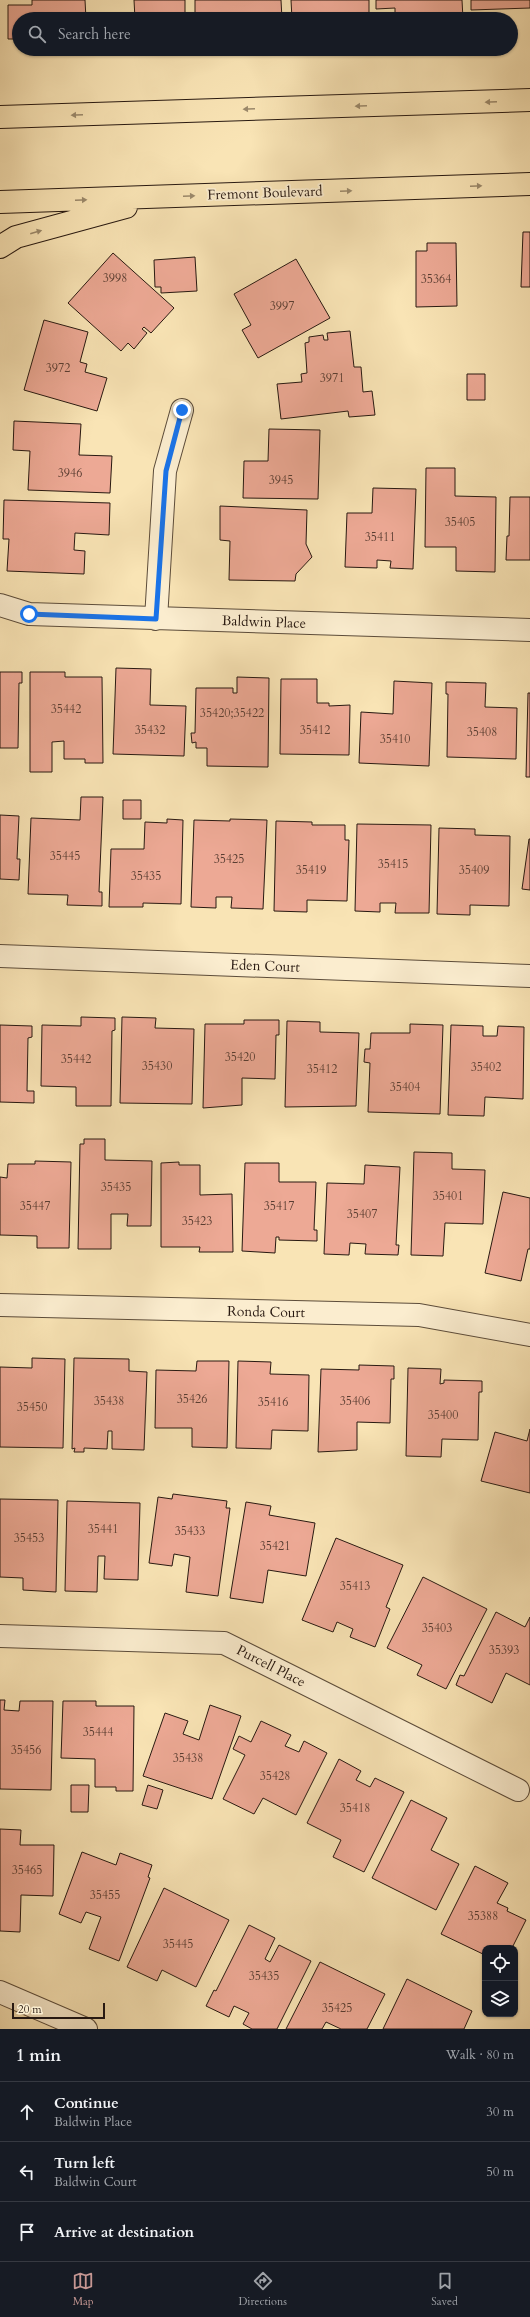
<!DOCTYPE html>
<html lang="en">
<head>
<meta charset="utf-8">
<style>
	:root { --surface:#171b24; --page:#242831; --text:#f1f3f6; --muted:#9ea1a6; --line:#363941; --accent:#c59692 }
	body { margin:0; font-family:Cardo,serif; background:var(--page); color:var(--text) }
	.controls { position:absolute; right:12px; bottom:12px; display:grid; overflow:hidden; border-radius:8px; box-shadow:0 1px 3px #0004 }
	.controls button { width:36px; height:36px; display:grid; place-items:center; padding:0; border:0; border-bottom:1px solid var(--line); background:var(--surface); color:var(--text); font:20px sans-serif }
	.scale { position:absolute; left:12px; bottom:10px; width:93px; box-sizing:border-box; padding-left:4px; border:2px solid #281911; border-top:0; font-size:11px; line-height:14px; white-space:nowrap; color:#281911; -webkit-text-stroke:3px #fbedcf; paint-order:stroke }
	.stop { position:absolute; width:12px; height:12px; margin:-9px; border:3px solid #1a73e8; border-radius:50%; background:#fff }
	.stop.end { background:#1a73e8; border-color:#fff; box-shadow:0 1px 4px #0008 }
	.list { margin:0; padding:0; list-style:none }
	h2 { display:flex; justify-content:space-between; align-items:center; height:52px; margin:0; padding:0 16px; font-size:17px }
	h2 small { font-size:13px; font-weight:400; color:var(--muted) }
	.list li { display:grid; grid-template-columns:26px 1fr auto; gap:12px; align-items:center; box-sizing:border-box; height:60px; padding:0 16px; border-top:1px solid var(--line) }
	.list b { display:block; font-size:15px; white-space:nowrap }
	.list p { margin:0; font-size:13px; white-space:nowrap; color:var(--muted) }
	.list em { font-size:13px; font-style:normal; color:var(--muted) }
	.icon { flex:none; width:22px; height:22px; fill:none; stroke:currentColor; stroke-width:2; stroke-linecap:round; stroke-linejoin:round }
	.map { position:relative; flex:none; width:530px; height:2029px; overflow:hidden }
	.search { position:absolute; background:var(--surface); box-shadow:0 1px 3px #0004; left:12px; right:12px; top:12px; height:44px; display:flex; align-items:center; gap:10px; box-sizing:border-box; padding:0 14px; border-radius:22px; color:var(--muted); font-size:15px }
	.sheet { height:232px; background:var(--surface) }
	nav { display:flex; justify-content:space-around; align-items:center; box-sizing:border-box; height:56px; border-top:1px solid var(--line); background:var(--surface); font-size:11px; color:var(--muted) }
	nav a { display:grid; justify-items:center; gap:2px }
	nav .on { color:var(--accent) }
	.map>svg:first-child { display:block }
</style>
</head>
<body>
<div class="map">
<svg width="530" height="2029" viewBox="0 0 530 2029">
	<rect width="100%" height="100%" fill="#f9e4b5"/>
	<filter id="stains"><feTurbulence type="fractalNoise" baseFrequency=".005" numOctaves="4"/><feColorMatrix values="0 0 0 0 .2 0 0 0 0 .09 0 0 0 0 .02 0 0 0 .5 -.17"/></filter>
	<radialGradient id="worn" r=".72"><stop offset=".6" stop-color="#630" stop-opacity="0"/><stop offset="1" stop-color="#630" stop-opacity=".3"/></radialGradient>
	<path fill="#eda995" stroke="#281911" d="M 32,0 L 85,0 L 86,19 L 19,19 L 19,39 L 8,39 L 8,5 L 32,5 Z
		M 134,0 L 185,0 L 185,15 L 166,16 L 166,19 L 135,19 Z
		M 195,0 L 281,0 L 282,19 L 216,19 L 216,15 L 195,16 Z
		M 291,0 L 369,0 L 369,19 L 292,19 Z
		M 376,0 L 462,0 L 463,19 L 395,19 L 395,8 L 376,9 Z
		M 471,0 L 530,0 L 530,8 L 471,10 Z
		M 523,232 L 530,232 L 530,287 L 521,287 Z
		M 427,243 L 456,243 L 457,306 L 416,307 L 416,251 L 427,251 Z
		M 113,253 L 174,308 L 151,333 L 144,327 L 142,329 L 147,333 L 134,349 L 128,343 L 121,351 L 68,303 Z
		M 195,257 L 197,291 L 161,293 L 161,287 L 155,287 L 154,260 Z
		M 296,259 L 330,318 L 258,358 L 242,330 L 251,325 L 234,294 Z
		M 44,320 L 88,332 L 80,362 L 87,364 L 85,372 L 107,378 L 97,411 L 24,390 Z
		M 350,331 L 354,367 L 361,367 L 363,392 L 372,391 L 375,415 L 349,417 L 348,411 L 281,419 L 277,384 L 302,382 L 301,374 L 307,373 L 305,343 L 309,342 L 309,337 L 323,335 L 324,340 L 328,340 L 327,333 Z
		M 467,374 L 485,374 L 485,400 L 467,400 Z
		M 14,421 L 81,424 L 79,455 L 112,456 L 110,493 L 28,490 L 30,451 L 13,450 Z
		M 269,429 L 320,430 L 318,499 L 243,498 L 244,461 L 268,461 Z
		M 426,468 L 455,468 L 455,496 L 496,497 L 495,572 L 456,571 L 456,547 L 425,547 Z
		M 373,488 L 416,489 L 413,569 L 390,568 L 391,561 L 377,560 L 377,568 L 345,567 L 347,513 L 372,513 Z
		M 510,497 L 530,497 L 530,560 L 506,560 L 507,536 L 509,536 Z
		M 4,500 L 110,503 L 109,535 L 75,533 L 74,550 L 85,551 L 84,574 L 7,571 L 9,539 L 3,539 Z
		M 220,506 L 307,510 L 306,544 L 312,557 L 296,574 L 295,581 L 229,580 L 230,541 L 220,540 Z
		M 116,668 L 151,669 L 150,705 L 186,706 L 184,756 L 113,754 Z
		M 0,672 L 22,672 L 22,683 L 19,683 L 18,748 L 0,748 Z
		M 30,672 L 65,672 L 65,677 L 102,677 L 103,763 L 85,763 L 85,759 L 64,759 L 64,741 L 52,742 L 52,772 L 30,772 Z
		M 237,677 L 269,678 L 268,767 L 207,766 L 207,748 L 196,748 L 196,742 L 192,743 L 191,733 L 195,733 L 196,688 L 233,688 L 233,693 L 237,693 Z
		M 281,679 L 317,679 L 317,703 L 329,703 L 329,706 L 350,705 L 349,755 L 280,754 Z
		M 394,681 L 432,683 L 429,766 L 359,763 L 361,712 L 393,714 Z
		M 446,682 L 486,683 L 485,707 L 517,708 L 516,759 L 447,757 L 448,694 L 446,694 Z
		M 528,693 L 530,693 L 530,777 L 526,777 Z
		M 81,797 L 103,797 L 99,892 L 102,892 L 102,906 L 67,905 L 68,895 L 28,894 L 31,818 L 80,820 Z
		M 123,800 L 141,800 L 141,819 L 123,819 Z
		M 0,815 L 19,816 L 17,859 L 20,859 L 19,880 L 0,879 Z
		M 167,819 L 183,820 L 181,904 L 143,903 L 143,907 L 109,907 L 111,849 L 144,849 L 145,822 L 167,823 Z
		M 230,819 L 267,820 L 263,909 L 231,908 L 232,897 L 216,897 L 216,908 L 191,907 L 194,820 L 230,821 Z
		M 276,821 L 312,822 L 312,825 L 345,825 L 345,840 L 349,840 L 347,901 L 307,900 L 307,912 L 274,911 Z
		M 357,824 L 431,825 L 429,913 L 395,913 L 396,903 L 380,903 L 380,912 L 355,911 Z
		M 439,828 L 475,829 L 475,835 L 510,836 L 509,906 L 470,905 L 470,915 L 437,914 Z
		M 529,839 L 530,839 L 530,890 L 522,889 Z
		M 81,1017 L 115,1018 L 115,1030 L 112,1031 L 111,1106 L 76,1106 L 76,1087 L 41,1086 L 42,1025 L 81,1026 Z
		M 122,1017 L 156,1018 L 155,1028 L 194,1029 L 192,1104 L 120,1103 Z
		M 244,1020 L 279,1020 L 279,1035 L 276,1035 L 275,1079 L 242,1078 L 242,1105 L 203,1108 L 205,1024 L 244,1024 Z
		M 287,1021 L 320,1022 L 320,1032 L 359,1033 L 356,1106 L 285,1107 Z
		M 410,1024 L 443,1025 L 440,1114 L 368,1112 L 370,1063 L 364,1062 L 365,1049 L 370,1049 L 371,1033 L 410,1033 Z
		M 0,1025 L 32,1026 L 32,1037 L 28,1038 L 27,1091 L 34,1091 L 34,1103 L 0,1102 Z
		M 451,1025 L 483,1026 L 483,1036 L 497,1036 L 498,1026 L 524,1027 L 523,1099 L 485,1097 L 484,1116 L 448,1115 Z
		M 84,1139 L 105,1139 L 105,1160 L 152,1161 L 151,1226 L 127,1226 L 128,1214 L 111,1214 L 111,1249 L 78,1249 L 80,1144 L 84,1144 Z
		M 414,1152 L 452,1153 L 452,1169 L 485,1170 L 483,1224 L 445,1223 L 443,1256 L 411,1255 Z
		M 35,1161 L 71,1162 L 69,1248 L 37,1248 L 37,1236 L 0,1235 L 0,1177 L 7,1178 L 8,1164 L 35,1164 Z
		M 179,1162 L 179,1165 L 200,1165 L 200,1195 L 232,1194 L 233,1252 L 199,1252 L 200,1247 L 161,1247 L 161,1163 Z
		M 245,1163 L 279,1163 L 279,1182 L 316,1182 L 314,1230 L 317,1230 L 317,1241 L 279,1240 L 279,1237 L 276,1237 L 275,1253 L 242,1251 Z
		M 365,1165 L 400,1167 L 396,1245 L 399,1245 L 398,1255 L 365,1254 L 366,1244 L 350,1243 L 349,1255 L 324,1254 L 327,1183 L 364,1184 Z
		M 503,1192 L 530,1198 L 530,1249 L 528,1249 L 521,1281 L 485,1273 Z
		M 32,1358 L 65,1359 L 63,1448 L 0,1447 L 0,1367 L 32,1368 Z
		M 74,1358 L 129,1359 L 129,1371 L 147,1372 L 144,1450 L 112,1449 L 112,1431 L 108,1431 L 107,1449 L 84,1448 L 84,1452 L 74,1452 L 75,1448 L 72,1449 Z
		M 197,1361 L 229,1361 L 227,1448 L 192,1447 L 192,1428 L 155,1428 L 156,1370 L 196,1371 Z
		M 238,1361 L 271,1362 L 270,1374 L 309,1375 L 308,1431 L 272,1430 L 271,1449 L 236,1448 Z
		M 359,1365 L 394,1366 L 394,1379 L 391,1379 L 390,1423 L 357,1422 L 357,1450 L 318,1452 L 321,1369 L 359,1370 Z
		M 408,1368 L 441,1369 L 440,1384 L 444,1383 L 444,1380 L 482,1381 L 482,1392 L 479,1392 L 478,1440 L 442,1439 L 441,1457 L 406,1456 Z
		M 530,1429 L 530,1493 L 481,1481 L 495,1432 L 527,1441 Z
		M 173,1494 L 227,1501 L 226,1508 L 230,1508 L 218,1596 L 186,1592 L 190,1557 L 174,1554 L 172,1566 L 149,1563 L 158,1497 L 172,1499 Z
		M 0,1499 L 58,1500 L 56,1592 L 23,1590 L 23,1578 L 0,1577 Z
		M 67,1501 L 140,1503 L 138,1580 L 104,1579 L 105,1556 L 98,1556 L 97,1592 L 65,1591 Z
		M 246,1502 L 271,1506 L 269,1515 L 315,1523 L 306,1576 L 268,1570 L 263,1603 L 230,1598 Z
		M 336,1538 L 403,1565 L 386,1607 L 390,1609 L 375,1647 L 350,1637 L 353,1629 L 337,1622 L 333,1632 L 302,1620 Z
		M 423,1577 L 487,1609 L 446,1689 L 417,1675 L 422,1665 L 387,1648 Z
		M 496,1612 L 525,1627 L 530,1617 L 530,1685 L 506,1673 L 492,1703 L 456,1685 L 460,1675 L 464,1676 Z
		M 0,1700 L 5,1700 L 4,1710 L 19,1711 L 20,1701 L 53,1701 L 51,1790 L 0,1789 Z
		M 63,1701 L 96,1701 L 96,1706 L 134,1706 L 133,1791 L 116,1791 L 116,1787 L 95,1787 L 95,1759 L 61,1758 Z
		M 210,1705 L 241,1716 L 212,1799 L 143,1776 L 165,1713 L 188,1721 L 183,1734 L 199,1740 Z
		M 261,1721 L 291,1735 L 285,1746 L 299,1752 L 304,1741 L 327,1753 L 296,1815 L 263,1798 L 254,1814 L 223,1799 L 245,1755 L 233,1749 L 239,1736 L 251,1742 Z
		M 339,1759 L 361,1771 L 356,1780 L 370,1787 L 375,1778 L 404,1792 L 364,1872 L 333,1857 L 341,1840 L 307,1823 Z
		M 71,1785 L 89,1785 L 88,1812 L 71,1812 Z
		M 148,1785 L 163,1790 L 157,1809 L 142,1805 Z
		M 411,1800 L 447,1818 L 431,1850 L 459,1864 L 436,1910 L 372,1878 Z
		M 0,1829 L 21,1830 L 20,1845 L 54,1845 L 53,1896 L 21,1895 L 20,1932 L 0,1931 Z
		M 82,1852 L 116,1865 L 120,1853 L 152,1865 L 148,1877 L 150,1878 L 119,1961 L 89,1949 L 101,1917 L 86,1912 L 81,1923 L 59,1914 Z
		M 475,1866 L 508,1883 L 497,1903 L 508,1908 L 507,1911 L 526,1920 L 512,1948 L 485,1948 L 485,1955 L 441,1934 Z
		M 164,1888 L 229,1920 L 196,1987 L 162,1970 L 157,1981 L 127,1967 Z
		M 249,1925 L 275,1938 L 265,1959 L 270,1962 L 279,1945 L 311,1961 L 277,2029 L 252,2029 L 243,2024 L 249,2013 L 234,2006 L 229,2017 L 206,2006 L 214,1990 L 216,1991 Z
		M 320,1962 L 385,1994 L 367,2029 L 341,2029 L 326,2022 L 322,2029 L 286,2029 Z
		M 407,1979 L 472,2011 L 464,2029 L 383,2029 Z"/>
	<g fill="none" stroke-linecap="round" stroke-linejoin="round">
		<defs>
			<path id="street" d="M 0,605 L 29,614 L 530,630
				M 156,619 L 165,471 L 182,410
				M 0,956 L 530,976
				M 0,1305 L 419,1315 L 530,1335
				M 0,1636 L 224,1643 L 518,1790
				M 0,1992 L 86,2029"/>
			<path id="primary" d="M 0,117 L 530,100
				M 0,202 L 530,184
				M 0,247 L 16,237 L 126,207"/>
		</defs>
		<use href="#street" stroke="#5c4c3a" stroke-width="24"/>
		<use href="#primary" stroke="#281911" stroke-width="24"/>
		<use href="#street" stroke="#fbedcf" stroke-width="22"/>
		<use href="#primary" stroke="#f9e4b5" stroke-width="22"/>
	</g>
	<defs><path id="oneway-solid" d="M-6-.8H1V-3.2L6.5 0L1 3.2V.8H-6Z"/></defs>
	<g fill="#9b896b">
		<use href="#oneway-solid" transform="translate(491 102) rotate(178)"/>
		<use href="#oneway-solid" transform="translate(361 106) rotate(178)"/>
		<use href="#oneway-solid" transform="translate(249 109) rotate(178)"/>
		<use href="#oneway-solid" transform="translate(77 115) rotate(178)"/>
		<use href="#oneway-solid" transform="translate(476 186) rotate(-2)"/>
		<use href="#oneway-solid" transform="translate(346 191) rotate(-2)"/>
		<use href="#oneway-solid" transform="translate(189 196) rotate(-2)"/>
		<use href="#oneway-solid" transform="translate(81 200) rotate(-2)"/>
		<use href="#oneway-solid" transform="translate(36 232) rotate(-16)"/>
	</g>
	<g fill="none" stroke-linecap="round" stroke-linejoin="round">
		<path stroke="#1a73e8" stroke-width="5" d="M 29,614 L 156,619 L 166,471 L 182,410"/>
	</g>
	<g text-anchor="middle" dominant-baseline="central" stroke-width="3.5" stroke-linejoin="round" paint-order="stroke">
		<g font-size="12" fill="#593d32">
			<text x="115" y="278">3998</text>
			<text x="436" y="279">35364</text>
			<text x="282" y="306">3997</text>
			<text x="58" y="368">3972</text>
			<text x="332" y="378">3971</text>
			<text x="70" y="473">3946</text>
			<text x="281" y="480">3945</text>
			<text x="460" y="522">35405</text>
			<text x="380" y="537">35411</text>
			<text x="66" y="709">35442</text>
			<text x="232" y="713">35420;35422</text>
			<text x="150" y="730">35432</text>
			<text x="315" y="730">35412</text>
			<text x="482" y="732">35408</text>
			<text x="395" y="739">35410</text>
			<text x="65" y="856">35445</text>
			<text x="229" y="859">35425</text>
			<text x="393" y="864">35415</text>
			<text x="311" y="870">35419</text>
			<text x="474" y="870">35409</text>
			<text x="146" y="876">35435</text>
			<text x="240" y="1057">35420</text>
			<text x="76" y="1059">35442</text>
			<text x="157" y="1066">35430</text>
			<text x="486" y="1067">35402</text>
			<text x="322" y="1069">35412</text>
			<text x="405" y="1087">35404</text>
			<text x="116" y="1187">35435</text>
			<text x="448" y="1196">35401</text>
			<text x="35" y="1206">35447</text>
			<text x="279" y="1206">35417</text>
			<text x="362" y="1214">35407</text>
			<text x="197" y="1221">35423</text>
			<text x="192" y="1399">35426</text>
			<text x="109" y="1401">35438</text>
			<text x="355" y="1401">35406</text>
			<text x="273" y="1402">35416</text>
			<text x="32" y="1407">35450</text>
			<text x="443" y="1415">35400</text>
			<text x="103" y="1529">35441</text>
			<text x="190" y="1531">35433</text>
			<text x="29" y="1538">35453</text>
			<text x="275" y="1546">35421</text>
			<text x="355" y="1586">35413</text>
			<text x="437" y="1628">35403</text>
			<text x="504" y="1650">35393</text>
			<text x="98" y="1732">35444</text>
			<text x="26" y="1750">35456</text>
			<text x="188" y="1758">35438</text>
			<text x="275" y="1776">35428</text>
			<text x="355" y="1808">35418</text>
			<text x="27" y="1870">35465</text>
			<text x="105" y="1895">35455</text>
			<text x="483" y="1916">35388</text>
			<text x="178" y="1944">35445</text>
			<text x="264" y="1976">35435</text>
			<text x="337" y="2008">35425</text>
		</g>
		<g font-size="14" fill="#281911" stroke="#fbedcf">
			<text transform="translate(265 193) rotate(-2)">Fremont Boulevard</text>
			<text transform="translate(264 622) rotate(2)">Baldwin Place</text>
			<text transform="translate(265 966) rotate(2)">Eden Court</text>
			<text transform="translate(266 1312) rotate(1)">Ronda Court</text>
			<text transform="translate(271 1666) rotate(27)">Purcell Place</text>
		</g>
	</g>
	<rect width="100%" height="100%" filter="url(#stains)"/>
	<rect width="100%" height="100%" fill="url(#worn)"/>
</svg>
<div class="controls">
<button><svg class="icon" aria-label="locate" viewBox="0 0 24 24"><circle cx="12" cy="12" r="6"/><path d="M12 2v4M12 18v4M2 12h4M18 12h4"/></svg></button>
<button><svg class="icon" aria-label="layers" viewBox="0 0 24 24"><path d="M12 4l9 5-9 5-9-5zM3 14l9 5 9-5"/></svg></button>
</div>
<div class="scale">20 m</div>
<div class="stop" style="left:29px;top:614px"></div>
<div class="stop end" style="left:182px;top:410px"></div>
<div class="search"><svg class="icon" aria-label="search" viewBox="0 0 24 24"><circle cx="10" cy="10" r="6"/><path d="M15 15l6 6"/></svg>Search here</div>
</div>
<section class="sheet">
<h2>1 min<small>Walk · 80 m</small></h2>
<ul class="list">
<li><svg class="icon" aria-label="ahead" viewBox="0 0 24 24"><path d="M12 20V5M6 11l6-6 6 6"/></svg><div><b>Continue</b><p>Baldwin Place</p></div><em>30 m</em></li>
<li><svg class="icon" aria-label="left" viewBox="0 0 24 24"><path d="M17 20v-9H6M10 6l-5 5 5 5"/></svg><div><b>Turn left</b><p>Baldwin Court</p></div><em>50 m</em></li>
<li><svg class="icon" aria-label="arrive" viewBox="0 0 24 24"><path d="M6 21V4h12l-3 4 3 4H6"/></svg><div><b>Arrive at destination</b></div></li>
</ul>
</section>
<nav>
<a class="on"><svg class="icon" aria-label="map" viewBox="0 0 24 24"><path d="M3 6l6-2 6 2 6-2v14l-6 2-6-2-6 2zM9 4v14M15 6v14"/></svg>Map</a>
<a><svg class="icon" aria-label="directions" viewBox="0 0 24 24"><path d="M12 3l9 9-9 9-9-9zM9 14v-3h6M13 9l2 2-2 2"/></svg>Directions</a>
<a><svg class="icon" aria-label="saved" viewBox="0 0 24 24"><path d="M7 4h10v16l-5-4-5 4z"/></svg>Saved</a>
</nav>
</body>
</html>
